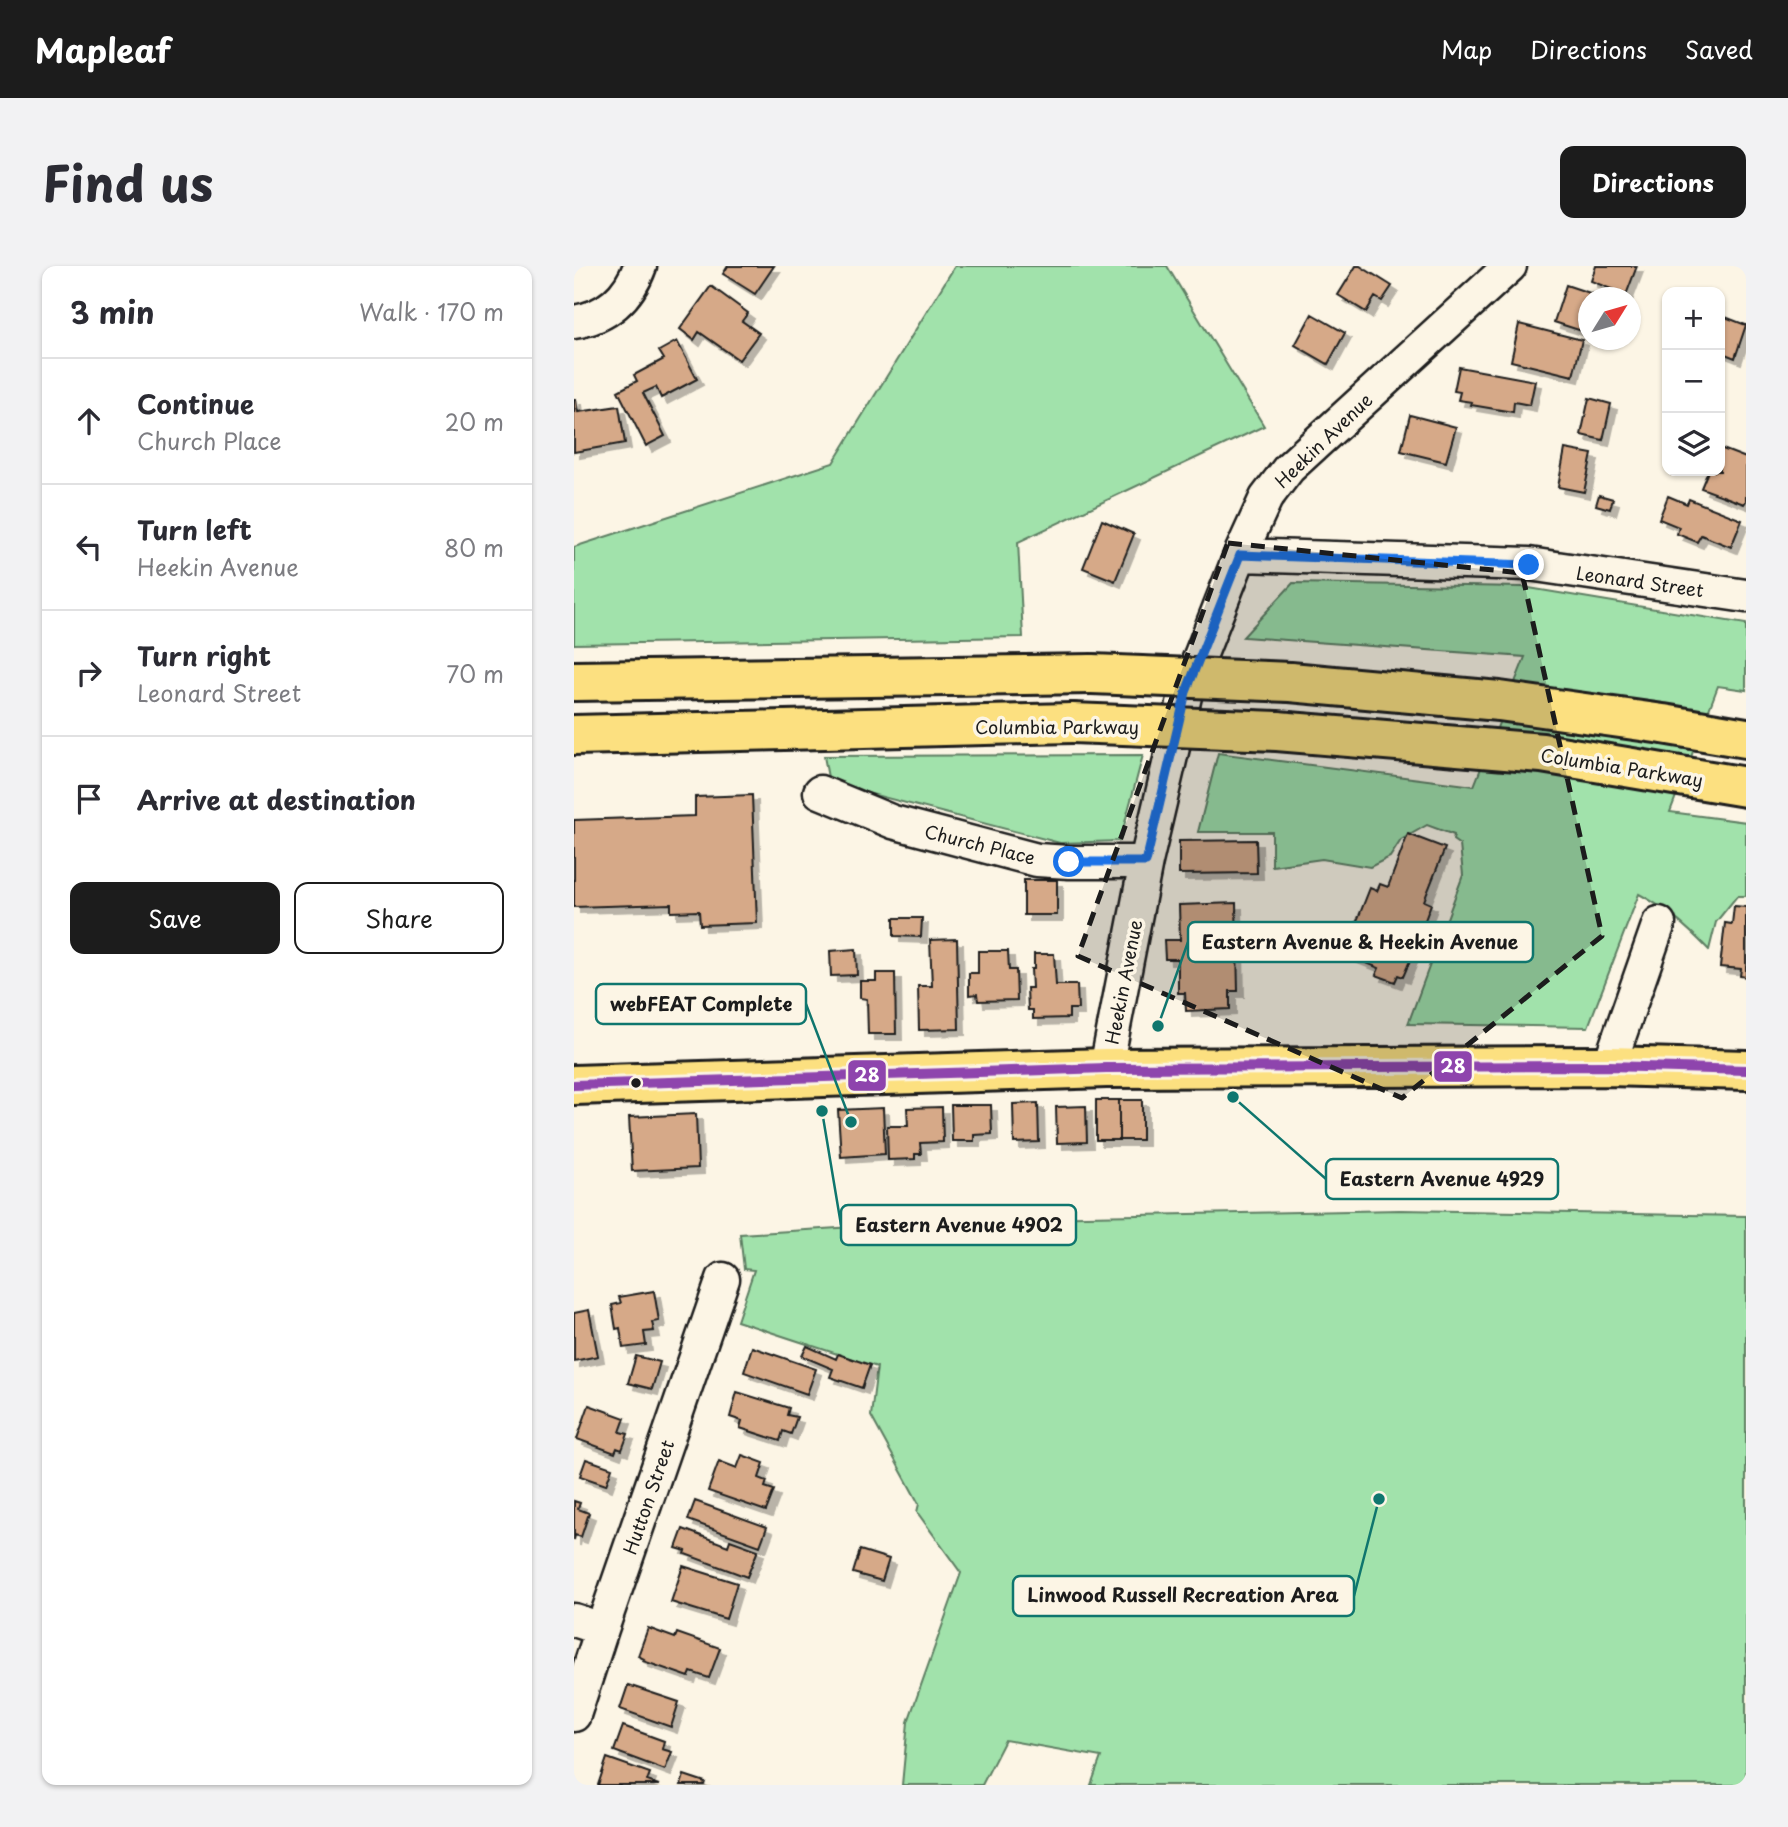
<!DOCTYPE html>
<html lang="en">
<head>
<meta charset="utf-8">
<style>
	:root { --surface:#fff; --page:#f2f2f3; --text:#2b2b33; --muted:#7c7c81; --line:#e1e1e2; --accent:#1c1c1c }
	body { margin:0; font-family:"Playpen Sans",sans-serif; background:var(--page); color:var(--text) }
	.controls { position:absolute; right:21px; top:21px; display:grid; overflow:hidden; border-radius:14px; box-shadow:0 2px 5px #0004 }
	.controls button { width:63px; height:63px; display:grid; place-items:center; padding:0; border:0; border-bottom:2px solid var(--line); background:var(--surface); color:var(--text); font:35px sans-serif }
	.compass { position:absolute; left:1004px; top:21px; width:63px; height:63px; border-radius:50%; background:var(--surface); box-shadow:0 2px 5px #0004; rotate:53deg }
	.stop { position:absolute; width:21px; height:21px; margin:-16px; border:5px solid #1a73e8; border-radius:50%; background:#fff }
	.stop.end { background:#1a73e8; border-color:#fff; box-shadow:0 2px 7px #0008 }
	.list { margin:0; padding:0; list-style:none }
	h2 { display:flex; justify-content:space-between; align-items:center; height:91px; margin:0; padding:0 28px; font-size:30px }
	h2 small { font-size:23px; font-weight:400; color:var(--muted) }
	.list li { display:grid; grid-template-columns:46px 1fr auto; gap:21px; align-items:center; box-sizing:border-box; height:126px; padding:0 28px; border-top:2px solid var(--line) }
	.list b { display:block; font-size:26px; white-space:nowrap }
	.list p { margin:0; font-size:23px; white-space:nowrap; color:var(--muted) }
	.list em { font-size:23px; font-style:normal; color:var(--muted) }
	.actions { display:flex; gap:14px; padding:21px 28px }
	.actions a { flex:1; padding:16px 0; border:2px solid var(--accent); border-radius:14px; text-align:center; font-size:24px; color:var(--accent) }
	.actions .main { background:var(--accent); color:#fff }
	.icon { flex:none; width:38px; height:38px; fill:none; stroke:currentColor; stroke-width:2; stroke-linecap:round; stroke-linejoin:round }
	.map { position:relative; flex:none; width:1172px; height:1519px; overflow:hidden; border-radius:14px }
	header { display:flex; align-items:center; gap:42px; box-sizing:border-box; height:98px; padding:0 35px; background:var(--accent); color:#fff }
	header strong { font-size:33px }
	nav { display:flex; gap:38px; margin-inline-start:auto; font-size:24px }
	.intro { display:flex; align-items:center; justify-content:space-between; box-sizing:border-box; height:168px; padding:0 42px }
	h1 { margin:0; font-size:49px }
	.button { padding:18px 32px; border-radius:14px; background:var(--accent); color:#fff; font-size:24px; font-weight:700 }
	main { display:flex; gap:42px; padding:0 42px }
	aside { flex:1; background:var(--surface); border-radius:14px; box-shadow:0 2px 5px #0004 }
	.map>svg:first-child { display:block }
</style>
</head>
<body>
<header>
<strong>Mapleaf</strong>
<nav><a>Map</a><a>Directions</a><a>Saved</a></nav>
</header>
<div class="intro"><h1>Find us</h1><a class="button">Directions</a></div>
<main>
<aside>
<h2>3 min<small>Walk · 170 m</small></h2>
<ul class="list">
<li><svg class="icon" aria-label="ahead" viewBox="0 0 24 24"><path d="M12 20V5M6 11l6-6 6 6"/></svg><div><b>Continue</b><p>Church Place</p></div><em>20 m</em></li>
<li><svg class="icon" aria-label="left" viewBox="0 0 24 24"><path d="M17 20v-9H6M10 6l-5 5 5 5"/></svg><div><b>Turn left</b><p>Heekin Avenue</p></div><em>80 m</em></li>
<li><svg class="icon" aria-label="right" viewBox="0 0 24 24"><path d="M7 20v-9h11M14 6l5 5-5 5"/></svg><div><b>Turn right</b><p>Leonard Street</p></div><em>70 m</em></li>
<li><svg class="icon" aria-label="arrive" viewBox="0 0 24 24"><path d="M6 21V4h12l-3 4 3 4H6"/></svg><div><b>Arrive at destination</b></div></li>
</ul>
<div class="actions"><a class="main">Save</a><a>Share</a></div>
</aside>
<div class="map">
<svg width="1172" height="1519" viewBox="0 0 1172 1519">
	<defs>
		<filter id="shadow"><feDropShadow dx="6" dy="6" stdDeviation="0" flood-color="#0004"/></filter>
	</defs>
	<rect width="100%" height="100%" fill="#fcf5e5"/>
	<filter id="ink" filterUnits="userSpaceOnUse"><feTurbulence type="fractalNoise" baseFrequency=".0143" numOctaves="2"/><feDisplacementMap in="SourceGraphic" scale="14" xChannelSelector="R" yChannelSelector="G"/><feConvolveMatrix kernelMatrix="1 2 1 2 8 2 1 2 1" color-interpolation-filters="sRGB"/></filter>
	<g filter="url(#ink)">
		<path fill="#a1e2ab" stroke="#5e7f64" stroke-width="2" d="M 381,0 L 593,0 L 690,160 L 444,276 L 449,371 L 0,378 L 0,281 L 259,197 Z
			M 719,317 L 949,321 L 1172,358 L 1172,424 L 1144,420 L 1096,546 L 1172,556 L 1172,630 L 1163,630 L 1142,656 L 1135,684 C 1114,662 1092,642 1065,628 L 1014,761 L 834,758 L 889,609 L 886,579 L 879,574 L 880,569 L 853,559 L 827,574 L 816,591 L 796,601 L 748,593 L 698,600 L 698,566 L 624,566 L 644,487 L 900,520 L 951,391 L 669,371 Z
			M 569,489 L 546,575 L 486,577 L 255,517 L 250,490 Z
			M 826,944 L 1172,950 L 1172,1519 L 517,1519 L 527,1491 L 431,1474 L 408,1519 L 328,1519 L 334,1456 L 387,1307 L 343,1246 L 345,1238 L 297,1150 L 303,1101 L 163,1055 L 180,1004 L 170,1003 L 166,968 L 328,958 L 365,952 L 374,955 L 411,952 Z"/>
		<path fill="#d6a988" stroke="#1c1c1c" stroke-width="2" filter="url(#shadow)" d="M 154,0 L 200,0 L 181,28 L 149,8 Z
			M 782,0 L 786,0 L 818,20 L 808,35 L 801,31 L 792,46 L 764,29 Z
			M 1022,0 L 1063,0 L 1052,29 L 1017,15 Z
			M 992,19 L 1031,32 L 1014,32 L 1014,67 L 980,56 Z
			M 137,20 L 174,47 L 168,55 L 185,67 L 165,94 L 125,66 L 120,74 L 106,63 Z
			M 738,48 L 771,67 L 754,98 L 721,79 Z
			M 1146,49 L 1172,59 L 1161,92 L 1146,86 Z
			M 945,58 L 1008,74 L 999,110 L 937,95 Z
			M 103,75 L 123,113 L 87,132 L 82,121 L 69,127 L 91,170 L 72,180 L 44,125 L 63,115 L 60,109 L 90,93 L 85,85 Z
			M 885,101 L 961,115 L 956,139 L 940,136 L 939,146 L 897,139 L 898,136 L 884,134 L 886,126 L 880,125 Z
			M 1015,132 L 1037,138 L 1029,174 L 1007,169 Z
			M 0,133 L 2,133 L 4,146 L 45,140 L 51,177 L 0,186 Z
			M 836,149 L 882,161 L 872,196 L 827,185 Z
			M 1146,182 L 1172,192 L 1172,235 L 1170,238 L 1127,222 L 1134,205 L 1146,205 Z
			M 991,183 L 1018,188 L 1010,226 L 984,221 Z
			M 1025,229 L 1039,233 L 1036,243 L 1022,239 Z
			M 1094,230 L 1113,238 L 1115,233 L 1168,254 L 1157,281 L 1127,269 L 1123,276 L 1103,268 L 1105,261 L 1085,253 Z
			M 528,254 L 560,268 L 541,315 L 509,302 Z
			M 178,529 L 183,657 L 126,659 L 125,645 L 97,646 L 97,638 L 0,641 L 0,554 L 121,550 L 121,531 Z
			M 834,568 L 871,582 L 850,635 L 857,638 L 835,697 L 829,711 L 824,709 L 821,716 L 802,709 L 805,702 L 770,688 L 796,622 L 803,625 L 806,618 L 814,621 Z
			M 682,574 L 683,607 L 605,608 L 605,575 Z
			M 450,614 L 483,614 L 483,649 L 450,649 Z
			M 662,637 L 664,725 L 656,725 L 656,743 L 612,745 L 611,727 L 604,727 L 604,693 L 591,693 L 590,674 L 606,674 L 605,639 Z
			M 1160,640 L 1172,641 L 1172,711 L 1166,710 L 1167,703 L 1146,701 L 1151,657 L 1158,658 Z
			M 320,652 L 348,652 L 347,671 L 320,670 Z
			M 383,673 L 385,763 L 345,764 L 344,720 L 358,720 L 356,674 Z
			M 282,683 L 283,709 L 257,710 L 256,685 Z
			M 404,685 L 434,685 L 435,704 L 442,704 L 443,734 L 404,735 L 403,728 L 395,729 L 395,707 L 404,707 Z
			M 460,688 L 480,688 L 482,719 L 503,719 L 504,743 L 495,743 L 495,752 L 459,753 L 459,744 L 454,744 L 453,722 L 458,722 L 457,703 L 460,703 Z
			M 302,707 L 321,707 L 322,768 L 294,768 L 293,733 L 286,732 L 286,715 L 302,715 Z
			M 522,834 L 545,834 L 545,874 L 522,874 Z
			M 545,834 L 568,834 L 568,874 L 545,874 Z
			M 464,837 L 465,876 L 440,877 L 439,838 Z
			M 377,839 L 417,839 L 418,868 L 400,869 L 400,875 L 378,875 Z
			M 512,840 L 513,876 L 483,877 L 482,841 Z
			M 368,841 L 369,876 L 346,877 L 347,888 L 341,888 L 341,893 L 314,894 L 313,860 L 334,860 L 333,842 Z
			M 309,842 L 311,888 L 267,891 L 264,844 Z
			M 122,848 L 124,902 L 58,905 L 55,851 Z
			M 80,1025 L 85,1055 L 78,1056 L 80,1065 L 70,1066 L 72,1079 L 49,1082 L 46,1062 L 42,1063 L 38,1039 L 47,1037 L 45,1031 Z
			M 15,1044 L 24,1090 L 0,1095 L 0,1047 Z
			M 233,1080 L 262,1093 L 264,1088 L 296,1099 L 288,1122 L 256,1111 L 259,1103 L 228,1090 Z
			M 178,1081 L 242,1103 L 233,1128 L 170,1106 Z
			M 62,1090 L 86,1096 L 78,1123 L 54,1117 Z
			M 163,1126 L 215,1142 L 213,1149 L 223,1151 L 217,1168 L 209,1165 L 206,1175 L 166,1162 L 168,1155 L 156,1151 Z
			M 15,1139 L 51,1152 L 46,1166 L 54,1168 L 48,1184 L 43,1182 L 41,1187 L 3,1173 Z
			M 168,1189 L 190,1197 L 185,1212 L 193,1215 L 191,1221 L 200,1224 L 192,1245 L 134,1225 L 145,1195 L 163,1202 Z
			M 12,1193 L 38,1202 L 32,1219 L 6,1210 Z
			M 0,1235 L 6,1237 L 4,1243 L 15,1247 L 7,1271 L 1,1269 L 0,1274 Z
			M 121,1235 L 193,1261 L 186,1280 L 114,1254 Z
			M 109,1263 L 154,1280 L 156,1274 L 184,1284 L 173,1311 L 111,1288 L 112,1285 L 102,1282 Z
			M 286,1284 L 315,1293 L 308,1315 L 279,1307 Z
			M 109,1300 L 163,1317 L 152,1353 L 97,1336 Z
			M 74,1362 L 101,1372 L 103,1367 L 146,1382 L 135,1412 L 117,1406 L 115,1411 L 69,1395 L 70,1393 L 64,1390 Z
			M 54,1419 L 105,1436 L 97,1461 L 46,1443 Z
			M 49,1460 L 90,1475 L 88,1483 L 98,1486 L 91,1504 L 40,1485 Z
			M 33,1492 L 76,1507 L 73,1515 L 85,1519 L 24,1519 Z
			M 110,1509 L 131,1516 L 130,1519 L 107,1519 Z"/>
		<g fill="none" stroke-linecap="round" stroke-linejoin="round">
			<defs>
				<path id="minor" d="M 0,56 C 33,51 55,31 66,0
					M 666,289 L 955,298 L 1172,330
					M 246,526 L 319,556 L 463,594 L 495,596 L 572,596
					M 1035,800 L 1085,657
					M 532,802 L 572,596 L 612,426 L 666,289 L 692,232 L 715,202 L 936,0
					M 0,1354 L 28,1363
					M 0,1449 L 28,1363 L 149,1013"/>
				<path id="primary" d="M 0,819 L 532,802 L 1035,800 L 1172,804"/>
				<path id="motorway" d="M 0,415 L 518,408
					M 716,416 L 925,435 L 1089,458 L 1172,472
					M 703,465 L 968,487 L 1172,521
					M 0,469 L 498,457"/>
			</defs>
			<use href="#minor" stroke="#1c1c1c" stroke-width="37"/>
			<use href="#primary" stroke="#1c1c1c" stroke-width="44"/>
			<use href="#motorway" stroke="#1c1c1c" stroke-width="44"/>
			<use href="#minor" stroke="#fcf5e5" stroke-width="32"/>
			<use href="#primary" stroke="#fce080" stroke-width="38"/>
			<use href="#motorway" stroke="#fce080" stroke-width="38"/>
			<defs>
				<path id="motorway-bridge" d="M 518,408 L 716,416
					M 498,457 L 703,465"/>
			</defs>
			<use href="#motorway-bridge" stroke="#1c1c1c" stroke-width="44" stroke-linecap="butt"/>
			<use href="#motorway-bridge" stroke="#fce080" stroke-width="38"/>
			<defs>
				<path id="bus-1" d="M 0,819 L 532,802 L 1035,800 L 1172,804"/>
			</defs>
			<use href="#bus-1" stroke="#fcf5e5" stroke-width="16"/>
			<use href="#bus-1" stroke="#8e44ad" stroke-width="10"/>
		</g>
	</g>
	<g fill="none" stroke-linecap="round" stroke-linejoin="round" filter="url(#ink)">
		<path stroke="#1a73e8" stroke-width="9" d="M 495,596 L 572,596 L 612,426 L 666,289 L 955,299"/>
	</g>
	<path fill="#1c1c1c" fill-opacity="0.2" stroke="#1c1c1c" stroke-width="5" stroke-dasharray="14 9" stroke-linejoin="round" d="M 654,277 L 948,307 L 1028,670 L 828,832 L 504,690 Z"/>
	<circle fill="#1c1c1c" stroke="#fcf5e5" stroke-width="2.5" cx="62" cy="817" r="6"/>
	<g text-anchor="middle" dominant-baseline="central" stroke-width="7" stroke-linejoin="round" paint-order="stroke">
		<g font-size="18" fill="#1c1c1c" stroke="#fcf5e5">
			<text transform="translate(749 174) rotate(-44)">Heekin Avenue</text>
			<text transform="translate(1066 315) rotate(8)">Leonard Street</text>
			<text x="483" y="460">Columbia Parkway</text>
			<text transform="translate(1048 501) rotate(9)">Columbia Parkway</text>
			<text transform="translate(406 578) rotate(14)">Church Place</text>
			<text transform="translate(549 716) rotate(-79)">Heekin Avenue</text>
			<text transform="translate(74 1231) rotate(-71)">Hutton Street</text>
		</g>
	</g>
	<path fill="none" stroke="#0f766e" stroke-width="2.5" d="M584 760L614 676M277 856L232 738M659 831L752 913M248 845L267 959M805 1233L780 1330"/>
	<g fill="#0f766e" stroke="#fcf5e5" stroke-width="2.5">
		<circle cx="584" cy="760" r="7"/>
		<circle cx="277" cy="856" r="7"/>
		<circle cx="659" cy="831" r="7"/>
		<circle cx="248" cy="845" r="7"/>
		<circle cx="805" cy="1233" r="7"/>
	</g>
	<g fill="#fcf5e5" stroke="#0f766e" stroke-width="2.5">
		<rect x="614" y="656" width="345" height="40" rx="7"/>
		<rect x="22" y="718" width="210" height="40" rx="7"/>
		<rect x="752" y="893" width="232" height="40" rx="7"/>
		<rect x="267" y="939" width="235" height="40" rx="7"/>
		<rect x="439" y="1310" width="341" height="40" rx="7"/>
	</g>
	<g font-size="19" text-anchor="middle" font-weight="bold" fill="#1c1c1c">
		<text x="786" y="683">Eastern Avenue &amp; Heekin Avenue</text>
		<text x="127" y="745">webFEAT Complete</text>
		<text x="868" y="920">Eastern Avenue 4929</text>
		<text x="385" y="966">Eastern Avenue 4902</text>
		<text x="609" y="1336">Linwood Russell Recreation Area</text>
	</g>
	<g stroke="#fcf5e5" stroke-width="2.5">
		<rect x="859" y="784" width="40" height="33" rx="7" fill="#8e44ad"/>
		<rect x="273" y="793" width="40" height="33" rx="7" fill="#8e44ad"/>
	</g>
	<g font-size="19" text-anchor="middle" font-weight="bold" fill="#fff">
		<text x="879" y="807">28</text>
		<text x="293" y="816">28</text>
	</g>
</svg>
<div class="controls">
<button>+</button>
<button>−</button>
<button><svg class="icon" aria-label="layers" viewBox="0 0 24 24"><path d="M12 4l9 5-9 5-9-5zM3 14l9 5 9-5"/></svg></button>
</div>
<svg class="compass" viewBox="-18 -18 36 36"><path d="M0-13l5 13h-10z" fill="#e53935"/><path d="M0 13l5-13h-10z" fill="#7c7c81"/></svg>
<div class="stop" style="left:495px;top:596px"></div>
<div class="stop end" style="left:955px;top:299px"></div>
</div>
</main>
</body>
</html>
